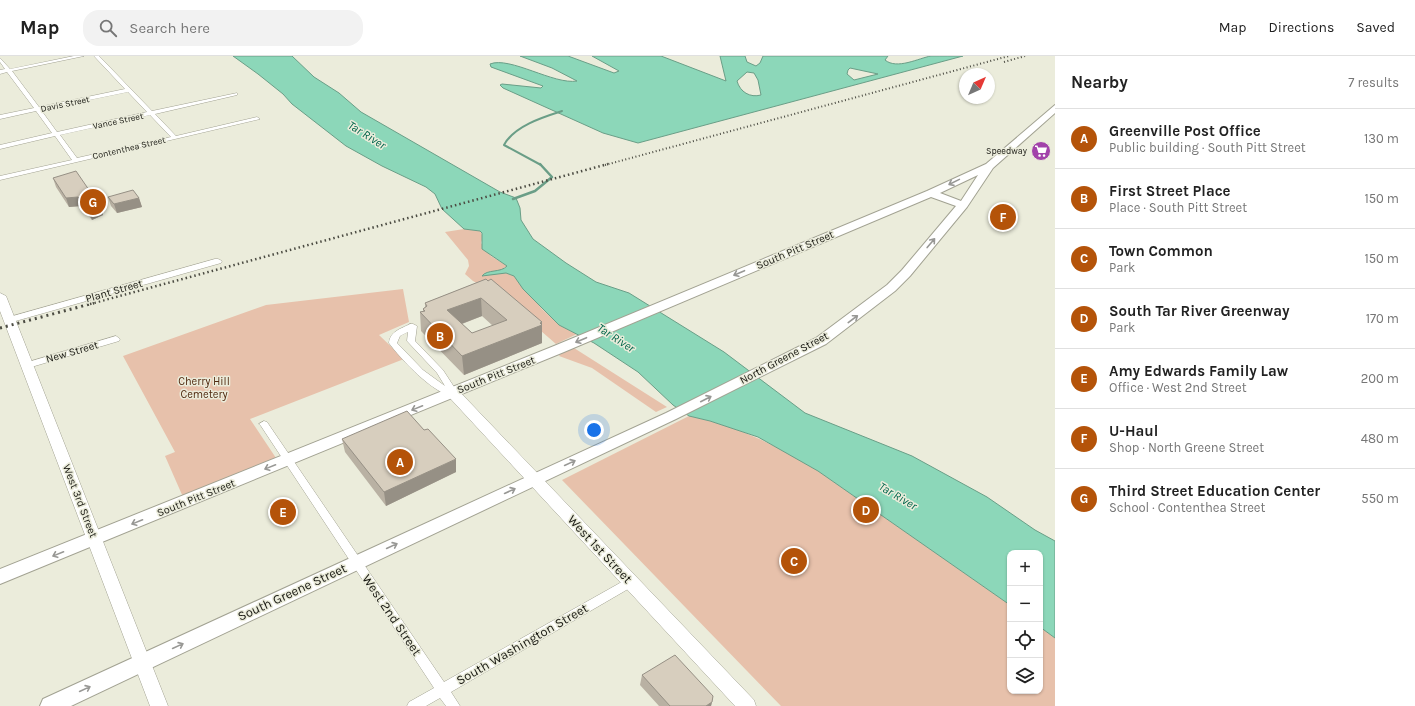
<!DOCTYPE html>
<html lang="en">
<head>
<meta charset="utf-8">
<style>
	:root { --surface:#fff; --page:#f2f2f2; --text:#222; --muted:#767676; --line:#e0e0e0; --accent:#b45309 }
	body { margin:0; font-family:Karla,sans-serif; background:var(--page); color:var(--text) }
	.controls { position:absolute; right:12px; bottom:12px; display:grid; overflow:hidden; border-radius:8px; box-shadow:0 1px 3px #0004 }
	.controls button { width:36px; height:36px; display:grid; place-items:center; padding:0; border:0; border-bottom:1px solid var(--line); background:var(--surface); color:var(--text); font:20px sans-serif }
	.compass { position:absolute; left:959px; top:12px; width:36px; height:36px; border-radius:50%; background:var(--surface); box-shadow:0 1px 3px #0004; rotate:44deg }
	.you { position:absolute; left:594px; top:374px; width:14px; height:14px; margin:-10px; border:3px solid #fff; border-radius:50%; background:#1a73e8; box-shadow:0 0 0 6px #1a73e833 }
	.badge { display:grid; place-items:center; width:26px; height:26px; border-radius:50%; background:var(--accent); color:#fff; font-size:13px; font-weight:700 }
	.pin { position:absolute; translate:-50% -50%; border:2px solid #fff; box-shadow:0 1px 4px #0006 }
	.list { margin:0; padding:0; list-style:none }
	h2 { display:flex; justify-content:space-between; align-items:center; height:52px; margin:0; padding:0 16px; font-size:17px }
	h2 small { font-size:13px; font-weight:400; color:var(--muted) }
	.list li { display:grid; grid-template-columns:26px 1fr auto; gap:12px; align-items:center; box-sizing:border-box; height:60px; padding:0 16px; border-top:1px solid var(--line) }
	.list b { display:block; font-size:15px; white-space:nowrap }
	.list p { margin:0; font-size:13px; white-space:nowrap; color:var(--muted) }
	.list em { font-size:13px; font-style:normal; color:var(--muted) }
	.icon { flex:none; width:22px; height:22px; fill:none; stroke:currentColor; stroke-width:2; stroke-linecap:round; stroke-linejoin:round }
	.map { position:relative; flex:none; width:1055px; height:650px; overflow:hidden }
	header { display:flex; align-items:center; gap:24px; box-sizing:border-box; height:56px; padding:0 20px; background:var(--surface); border-bottom:1px solid var(--line) }
	header strong { font-size:19px }
	nav { display:flex; gap:22px; margin-inline-start:auto; font-size:14px }
	.search { width:280px; height:36px; background:var(--page); display:flex; align-items:center; gap:10px; box-sizing:border-box; padding:0 14px; border-radius:16px; color:var(--muted); font-size:15px }
	main { display:flex }
	aside { flex:1; background:var(--surface) }
	.map>svg:first-child { display:block }
</style>
</head>
<body>
<header>
<strong>Map</strong>
<div class="search"><svg class="icon" aria-label="search" viewBox="0 0 24 24"><circle cx="10" cy="10" r="6"/><path d="M15 15l6 6"/></svg>Search here</div>
<nav><a>Map</a><a>Directions</a><a>Saved</a></nav>
</header>
<main>
<div class="map">
<svg width="1055" height="650" viewBox="0 0 1055 650">
	<rect width="100%" height="100%" fill="#ebecdb"/>
	<path fill="#e7c1ab" d="M 464,173 L 480,175 L 483,181 L 481,187 L 491,200 L 507,210 L 501,214 L 485,217 L 506,217 L 514,220 L 542,253 L 559,269 L 577,278 L 556,288 L 502,241 L 473,225 L 465,218 L 469,210 L 468,204 L 445,176 Z
		M 403,233 L 409,266 L 379,279 L 404,303 L 250,363 L 276,402 L 183,441 L 165,400 L 175,396 L 123,300 L 266,249 Z
		M 574,292 L 667,351 L 656,356 L 592,312 L 559,300 L 563,295 Z
		M 689,360 C 739,371 775,388 818,415 L 1010,549 L 1010,635 L 1040,635 L 1040,571 L 1055,582 L 1055,650 L 781,650 L 562,424 Z"/>
	<path fill="#8cd7b9" stroke="#6a9e87" fill-rule="evenodd" d="M 233,0 L 292,0 L 314,21 L 339,37 L 361,56 L 500,136 L 516,142 L 520,152 L 521,164 L 533,183 L 566,207 L 596,226 L 629,237 L 724,296 L 805,357 L 912,400 L 987,441 L 1035,474 L 1055,485 L 1055,582 L 1040,571 L 1040,497 L 1010,497 L 1010,549 L 818,415 L 758,381 L 710,365 L 689,360 L 673,349 L 638,316 L 594,287 L 559,269 L 523,233 L 514,220 L 506,217 L 482,220 C 487,213 501,217 507,210 L 482,193 L 482,177 L 480,175 L 464,173 L 442,153 L 435,138 L 426,131 L 382,110 L 346,90 L 292,48 L 283,38 L 258,18 Z
		M 520,0 L 568,0 L 614,17 L 619,15 L 592,0 L 661,0 L 726,25 L 720,0 L 745,0 L 747,6 L 756,10 L 760,7 L 763,0 L 888,0 L 885,4 C 897,14 919,2 931,0 C 942,0 953,0 963,0 L 638,87 L 603,77 L 503,32 L 500,29 L 502,28 L 541,32 L 543,30 L 491,11 L 490,8 C 510,0 554,29 577,25 L 552,12 ZM 850,12 L 878,18 L 854,24 L 847,18 L 848,14 ZM 747,16 L 754,17 L 758,24 L 761,39 C 750,42 740,36 737,25 Z"/>
	<g fill="none" stroke-linecap="round" stroke-linejoin="round">
		<path stroke="#6a9e87" stroke-width="2" d="M 541,109 L 504,89 C 514,70 543,61 562,55"/>
		<path stroke="#6a9e87" stroke-width="2.5" d="M 513,143 L 535,135 L 552,121 L 540,108"/>
		<defs>
			<path id="street" d="M 74,0 L 84,0 L 12,15 L 39,51 L 125,33 L 94,0 L 99,0 L 152,55 L 237,37 L 237,39 L 155,58 L 176,80 L 257,61 L 260,63 L 0,124 L 0,120 L 72,104 L 55,80 L 0,93 L 0,89 L 52,77 L 36,55 L 0,63 L 0,59 L 34,52 L 7,16 L 0,18 L 0,14 L 5,13 L 0,6 L 0,2 L 10,13 ZM 128,36 L 147,56 L 57,76 L 41,54 ZM 150,59 L 171,81 L 77,102 L 60,79 Z
				M 215,203 L 218,203 L 222,205 L 221,207 L 12,266 L 6,266 L 5,264 L 6,262 Z
				M 410,268 L 413,268 L 417,270 L 415,285 L 443,314 L 458,337 L 456,339 C 438,344 399,301 389,287 C 390,275 401,273 410,268 ZM 408,276 L 407,285 L 437,317 L 445,330 L 423,314 L 397,287 L 400,280 Z
				M 116,280 L 120,283 L 119,285 L 28,312 L 24,309 L 25,307 Z
				M 264,365 L 267,366 L 444,626 L 627,523 L 631,521 L 635,523 L 637,526 L 635,529 L 451,636 L 460,650 L 446,650 L 440,642 L 426,650 L 407,650 L 409,646 L 434,632 L 261,370 L 259,368 Z"/>
			<path id="secondary" d="M 0,237 L 6,240 L 168,650 L 150,650 L 0,255 Z
				M 453,333 L 458,334 L 754,644 L 756,650 L 735,650 L 448,340 L 446,337 L 448,334 Z"/>
			<path id="primary" d="M 1055,49 L 1055,57 L 993,112 L 967,151 L 910,220 L 895,235 L 826,288 L 676,363 L 71,650 L 40,650 L 43,643 L 666,357 L 816,282 L 887,229 L 902,214 L 956,150 L 931,141 L 564,296 L 0,528 L 0,513 L 554,290 L 927,135 L 986,108 ZM 978,119 L 961,145 L 940,137 Z"/>
		</defs>
		<use href="#street" stroke="#a2a292" stroke-width="1"/>
		<use href="#secondary" stroke="#a2a292" stroke-width="1"/>
		<use href="#primary" stroke="#a2a292" stroke-width="2"/>
		<use href="#street" fill="#fff" fill-rule="evenodd"/>
		<use href="#secondary" fill="#fff" fill-rule="evenodd"/>
		<use href="#primary" fill="#fff" fill-rule="evenodd"/>
		<path stroke="#4c4c43" stroke-width="2" stroke-dasharray="1 2.5" stroke-linecap="butt" d="M 1004,6 L 1025,0
			M 605,109 L 1009,0"/>
		<path stroke="#4c4c43" stroke-width="2.5" stroke-dasharray="1.5 3" stroke-linecap="butt" d="M 90,248 L 608,108"/>
		<path stroke="#4c4c43" stroke-width="3" stroke-dasharray="2 4" stroke-linecap="butt" d="M 0,272 L 94,247"/>
	</g>
	<path fill="#b9b1a3" fill-rule="evenodd" d="M 53,122 L 100,150 L 103,159 L 92,164 L 81,150 L 69,151 L 56,131 Z
		M 108,141 L 139,142 L 142,151 L 117,157 L 111,150 Z
		M 486,223 L 542,268 L 542,287 L 464,319 L 421,275 L 420,256 L 423,255 L 423,253 L 425,251 L 425,247 ZM 482,260 L 493,270 L 472,277 L 462,268 Z
		M 342,383 L 456,416 L 386,450 L 345,396 Z
		M 642,619 L 713,640 L 711,650 L 659,650 L 640,629 Z"/>
	<path fill="#969085" d="M 78,141 L 81,150 L 69,151 L 66,142 Z
		M 139,142 L 142,151 L 117,157 L 114,148 Z
		M 100,150 L 103,159 L 92,164 L 89,155 Z
		M 481,242 L 482,260 L 448,273 L 447,254 Z
		M 542,266 L 542,287 L 464,319 L 462,300 Z
		M 456,403 L 456,416 L 386,450 L 384,436 Z
		M 712,646 L 711,650 L 706,650 Z"/>
	<path fill="#d7cebe" stroke="#969085" fill-rule="evenodd" d="M 76,115 L 100,150 L 89,155 L 78,141 L 66,142 L 53,122 Z
		M 133,134 L 139,142 L 114,148 L 108,141 Z
		M 486,223 L 488,225 L 491,223 L 542,266 L 540,267 L 542,269 L 462,300 L 420,256 L 425,255 L 423,253 L 427,250 L 425,247 ZM 481,242 L 507,264 L 472,277 L 447,254 Z
		M 407,355 L 424,374 L 428,373 L 456,403 L 384,436 L 342,383 Z
		M 675,599 L 713,640 L 712,646 L 706,650 L 670,650 L 642,619 Z"/>
	<defs><path id="oneway-shaft" d="M-6 0H5M1.5-3L5.5 0L1.5 3" fill="none" stroke-width="1.6" stroke-linecap="round" stroke-linejoin="round"/></defs>
	<g stroke="#989895">
		<use href="#oneway-shaft" transform="translate(954 126) rotate(154)"/>
		<use href="#oneway-shaft" transform="translate(931 187) rotate(-50)"/>
		<use href="#oneway-shaft" transform="translate(739 217) rotate(157)"/>
		<use href="#oneway-shaft" transform="translate(853 263) rotate(-37)"/>
		<use href="#oneway-shaft" transform="translate(581 284) rotate(157)"/>
		<use href="#oneway-shaft" transform="translate(706 343) rotate(-27)"/>
		<use href="#oneway-shaft" transform="translate(417 352) rotate(158)"/>
		<use href="#oneway-shaft" transform="translate(570 407) rotate(-25)"/>
		<use href="#oneway-shaft" transform="translate(270 411) rotate(158)"/>
		<use href="#oneway-shaft" transform="translate(510 435) rotate(-25)"/>
		<use href="#oneway-shaft" transform="translate(137 466) rotate(158)"/>
		<use href="#oneway-shaft" transform="translate(392 490) rotate(-25)"/>
		<use href="#oneway-shaft" transform="translate(58 498) rotate(158)"/>
		<use href="#oneway-shaft" transform="translate(178 590) rotate(-25)"/>
		<use href="#oneway-shaft" transform="translate(85 633) rotate(-25)"/>
	</g>
	<defs>
		<symbol id="supermarket-disc" viewBox="-11 -11 22 22"><circle r="9.5" fill="#a242aa" stroke="#ebecdb"/><path d="M-6-5.5h2.5l.6 2H6L4.5 2H-2.5L-4.4-4H-6ZM-1.5 3.2a1.3 1.3 0 1 0 .1 0ZM3 3.2a1.3 1.3 0 1 0 .1 0Z" fill="#fff"/></symbol>
	</defs>
	<g fill-rule="evenodd">
		<use href="#supermarket-disc" x="1030" y="84" width="22" height="22"/>
	</g>
	<g text-anchor="middle" dominant-baseline="central" stroke-width="3" stroke-linejoin="round" paint-order="stroke">
		<g font-size="9" fill="#191913" stroke="#ebecdb">
			<text transform="translate(65 48) rotate(-12)">Davis Street</text>
			<text transform="translate(118 65) rotate(-12)">Vance Street</text>
			<text transform="translate(129 92) rotate(-13)">Contenthea Street</text>
		</g>
		<g font-size="9" fill="#191913" stroke="#ebecdb" text-anchor="end">
			<text x="1027" y="95">Speedway</text>
		</g>
		<g font-size="11" fill="#191913" stroke="#ebecdb">
			<text transform="translate(795 194) rotate(-23)">South Pitt Street</text>
			<text transform="translate(114 235) rotate(-16)">Plant Street</text>
			<text transform="translate(72 296) rotate(-16)">New Street</text>
			<text transform="translate(784 302) rotate(-28)">North Greene Street</text>
			<text transform="translate(496 319) rotate(-22)">South Pitt Street</text>
			<text transform="translate(196 442) rotate(-22)">South Pitt Street</text>
			<text transform="translate(80 445) rotate(69)">West 3rd Street</text>
		</g>
		<g font-size="11" fill="#50290f" stroke="#ebecdb">
			<text x="204" y="325">Cherry Hill<tspan x="204" dy="13">Cemetery</tspan></text>
		</g>
		<g font-size="12" font-style="italic" fill="#00664b" stroke="#ebecdb">
			<text transform="translate(367 79) rotate(32)">Tar River</text>
			<text transform="translate(616 282) rotate(33)">Tar River</text>
			<text transform="translate(898 440) rotate(31)">Tar River</text>
		</g>
		<g font-size="13" fill="#191913" stroke="#ebecdb">
			<text transform="translate(600 493) rotate(47)">West 1st Street</text>
			<text transform="translate(292 536) rotate(-25)">South Greene Street</text>
			<text transform="translate(392 559) rotate(56)">West 2nd Street</text>
			<text transform="translate(522 588) rotate(-30)">South Washington Street</text>
		</g>
	</g>
</svg>
<div class="controls">
<button>+</button>
<button>−</button>
<button><svg class="icon" aria-label="locate" viewBox="0 0 24 24"><circle cx="12" cy="12" r="6"/><path d="M12 2v4M12 18v4M2 12h4M18 12h4"/></svg></button>
<button><svg class="icon" aria-label="layers" viewBox="0 0 24 24"><path d="M12 4l9 5-9 5-9-5zM3 14l9 5 9-5"/></svg></button>
</div>
<svg class="compass" viewBox="-18 -18 36 36"><path d="M0-13l5 13h-10z" fill="#e53935"/><path d="M0 13l5-13h-10z" fill="#767676"/></svg>
<div class="you"></div>
<div class="pin badge" style="left:400px;top:406px">A</div>
<div class="pin badge" style="left:440px;top:280px">B</div>
<div class="pin badge" style="left:794px;top:505px">C</div>
<div class="pin badge" style="left:866px;top:454px">D</div>
<div class="pin badge" style="left:283px;top:456px">E</div>
<div class="pin badge" style="left:1003px;top:161px">F</div>
<div class="pin badge" style="left:93px;top:146px">G</div>
</div>
<aside>
<h2>Nearby<small>7 results</small></h2>
<ul class="list">
<li><span class="badge">A</span><div><b>Greenville Post Office</b><p>Public building · South Pitt Street</p></div><em>130 m</em></li>
<li><span class="badge">B</span><div><b>First Street Place</b><p>Place · South Pitt Street</p></div><em>150 m</em></li>
<li><span class="badge">C</span><div><b>Town Common</b><p>Park</p></div><em>150 m</em></li>
<li><span class="badge">D</span><div><b>South Tar River Greenway</b><p>Park</p></div><em>170 m</em></li>
<li><span class="badge">E</span><div><b>Amy Edwards Family Law</b><p>Office · West 2nd Street</p></div><em>200 m</em></li>
<li><span class="badge">F</span><div><b>U-Haul</b><p>Shop · North Greene Street</p></div><em>480 m</em></li>
<li><span class="badge">G</span><div><b>Third Street Education Center</b><p>School · Contenthea Street</p></div><em>550 m</em></li>
</ul>
</aside>
</main>
</body>
</html>
